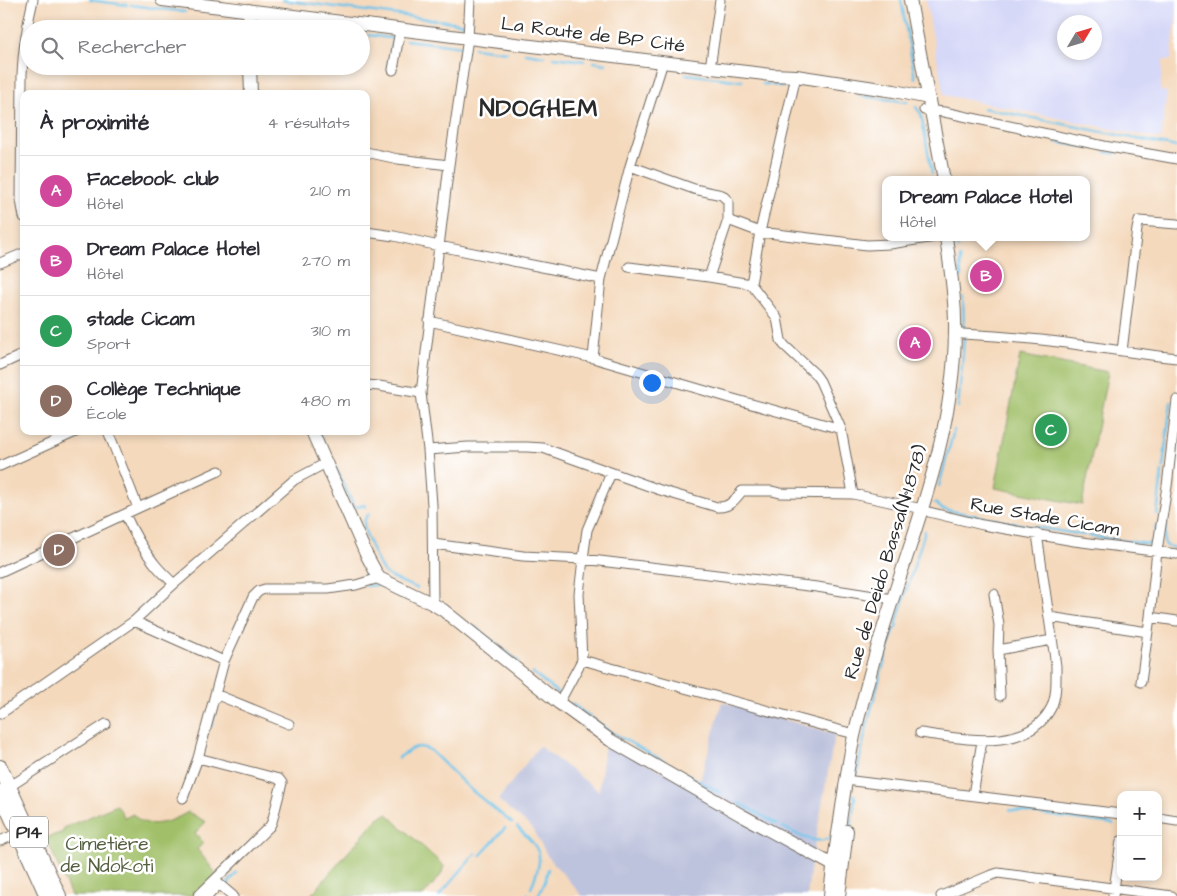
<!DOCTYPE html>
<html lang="fr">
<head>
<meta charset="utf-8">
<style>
	:root { --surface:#fff; --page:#f7f7f7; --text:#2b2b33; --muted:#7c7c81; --line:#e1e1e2; --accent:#1a73e8 }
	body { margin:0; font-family:"Architects Daughter",sans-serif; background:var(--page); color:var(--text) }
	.controls { position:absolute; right:15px; bottom:15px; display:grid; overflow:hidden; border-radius:10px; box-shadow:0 2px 8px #0003 }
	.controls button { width:45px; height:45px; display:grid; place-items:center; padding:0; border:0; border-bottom:1px solid var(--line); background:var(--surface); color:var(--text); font:25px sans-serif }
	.compass { position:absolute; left:1057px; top:15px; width:45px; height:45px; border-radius:50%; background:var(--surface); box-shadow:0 2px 8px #0003; rotate:52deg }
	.you { position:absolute; left:651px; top:382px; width:18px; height:18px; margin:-12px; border:4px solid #fff; border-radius:50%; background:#1a73e8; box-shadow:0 0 0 8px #1a73e833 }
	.badge { display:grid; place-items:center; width:32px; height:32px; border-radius:50%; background:var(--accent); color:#fff; font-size:16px; font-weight:700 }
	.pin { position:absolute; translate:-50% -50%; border:2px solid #fff; box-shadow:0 1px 5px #0006 }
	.popup { position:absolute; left:882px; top:176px; width:208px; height:65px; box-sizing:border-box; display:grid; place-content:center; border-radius:10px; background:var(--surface); filter:drop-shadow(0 1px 4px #0005); font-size:16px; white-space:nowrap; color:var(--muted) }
	.popup b { font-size:19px; color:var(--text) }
	.popup::after { content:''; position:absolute; left:50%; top:100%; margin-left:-10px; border:10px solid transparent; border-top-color:var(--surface) }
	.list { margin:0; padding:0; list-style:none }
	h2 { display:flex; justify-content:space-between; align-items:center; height:65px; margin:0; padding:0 20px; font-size:21px }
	h2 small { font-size:16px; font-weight:400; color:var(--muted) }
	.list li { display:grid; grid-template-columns:32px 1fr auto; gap:15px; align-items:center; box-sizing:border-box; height:70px; padding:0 20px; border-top:1px solid var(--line) }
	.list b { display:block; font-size:19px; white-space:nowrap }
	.list p { margin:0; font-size:16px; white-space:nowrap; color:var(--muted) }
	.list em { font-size:16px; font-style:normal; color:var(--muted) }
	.icon { flex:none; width:28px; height:28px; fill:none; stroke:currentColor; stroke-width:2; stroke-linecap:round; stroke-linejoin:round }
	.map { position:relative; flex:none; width:1177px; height:896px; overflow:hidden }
	.search { position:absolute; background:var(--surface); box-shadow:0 2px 8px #0003; left:20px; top:20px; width:350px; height:55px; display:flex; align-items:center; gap:12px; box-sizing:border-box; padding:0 18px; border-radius:28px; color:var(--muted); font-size:19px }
	.panel { position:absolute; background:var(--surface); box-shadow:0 2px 8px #0003; left:20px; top:90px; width:350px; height:345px; border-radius:10px }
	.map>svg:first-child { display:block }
</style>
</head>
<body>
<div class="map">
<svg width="1177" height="896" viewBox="0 0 1177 896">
	<rect width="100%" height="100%" fill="#fff"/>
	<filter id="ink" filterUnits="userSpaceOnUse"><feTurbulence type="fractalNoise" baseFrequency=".02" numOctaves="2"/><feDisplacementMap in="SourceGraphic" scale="10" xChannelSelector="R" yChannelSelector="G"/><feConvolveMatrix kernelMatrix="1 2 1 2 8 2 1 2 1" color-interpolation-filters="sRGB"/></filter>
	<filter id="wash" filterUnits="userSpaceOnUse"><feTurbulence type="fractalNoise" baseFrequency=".0096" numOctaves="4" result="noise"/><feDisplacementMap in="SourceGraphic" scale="20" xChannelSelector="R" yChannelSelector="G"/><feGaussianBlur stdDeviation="1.12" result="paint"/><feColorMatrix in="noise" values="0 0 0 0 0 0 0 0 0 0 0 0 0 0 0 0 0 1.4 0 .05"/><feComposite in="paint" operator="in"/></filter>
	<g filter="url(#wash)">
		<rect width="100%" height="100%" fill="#f4d9bc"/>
		<path fill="#d6d8f8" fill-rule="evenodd" d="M 926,0 L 1177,0 L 1177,10 L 1171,60 L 1163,60 L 1160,91 L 1167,92 L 1161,139 L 944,95 ZM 1064,22 L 1094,22 L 1094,52 L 1064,52 Z"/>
		<path fill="#bec3dd" d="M 722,702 L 835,734 L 811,864 L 807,896 L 582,896 L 548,857 L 532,828 L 498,800 L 539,746 L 599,791 L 605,743 L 696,788 L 702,774 Z"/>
		<path fill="#a0bf67" stroke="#667549" d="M 1020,355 L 1108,372 L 1082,505 L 995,488 Z
			M 117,805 L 125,818 L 133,814 C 147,832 173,821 188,812 L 206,822 L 195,833 L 204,843 L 197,849 L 215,872 L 219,875 L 197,896 L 71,896 L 46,838 L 63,832 L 64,828 Z
			M 387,814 L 444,866 L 441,875 L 423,896 L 310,896 L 378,818 Z"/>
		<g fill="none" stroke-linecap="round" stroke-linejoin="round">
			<path stroke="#6dc3ea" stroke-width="2.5" d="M 90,0 L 110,3
				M 282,0 L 436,20
				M 901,0 L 915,78
				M 112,3 L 127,5
				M 131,5 L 185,12
				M 237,19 L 243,29
				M 439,20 L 466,24
				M 260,29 L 261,22
				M 368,35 L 396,39
				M 406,40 L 463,47
				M 474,48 L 507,52
				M 525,53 L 544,56
				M 554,57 L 584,61
				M 594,62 L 606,64
				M 387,69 L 393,40
				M 686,74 L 742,81
				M 763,84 L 791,87
				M 860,96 L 907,102
				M 916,107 L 921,114 L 932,173
				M 983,108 L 1177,147
				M 1019,134 L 1038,138
				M 1056,142 L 1089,148
				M 1106,152 L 1115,154
				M 957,237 L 958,248
				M 960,258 L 961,277
				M 963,297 L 964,331
				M 958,407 L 962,366 L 964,338
				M 319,433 L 353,504 L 354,506 L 358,507 L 364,505 L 366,507
				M 1163,467 L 1171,402
				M 939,486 L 954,430
				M 935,503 L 942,509 L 1029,526 L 1084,535
				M 369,514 C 366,517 364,519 364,524 C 364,532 379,568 385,573 C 394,580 407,584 417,588
				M 1157,515 L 1162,472
				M 1167,517 L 1164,542 L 1167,546 L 1177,548
				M 1089,536 L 1148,544 L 1154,540 L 1156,526
				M 363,576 L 367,573 L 369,570
				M 366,586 L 380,585
				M 896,624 L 925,531
				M 475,627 L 519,662
				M 533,673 L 558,693
				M 220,694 L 224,678
				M 572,704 L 611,732 L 721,793
				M 212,725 L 218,700
				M 398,758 C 410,751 415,742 430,750 L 470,789 L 512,823
				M 857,775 C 865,726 879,678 894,630 L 896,628 L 898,625
				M 739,803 L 777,824
				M 1010,810 L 1113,824
				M 517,827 C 543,851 544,855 531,888
				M 783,827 C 797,835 818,847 833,836
				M 851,828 L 855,798 L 854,795
				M 20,855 L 39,896
				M 480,856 L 505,828
				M 823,871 L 827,879
				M 228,888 L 229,882 L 237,873
				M 439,896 L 476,853
				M 527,896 L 528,894
				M 538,896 L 545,881 L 548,869"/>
		</g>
	</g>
	<g filter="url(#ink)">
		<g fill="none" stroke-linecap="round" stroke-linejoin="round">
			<defs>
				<path id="street" d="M 710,68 L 720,0
					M 393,70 L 400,30
					M 924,110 L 944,112 L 1104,146 L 1177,159
					M 366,152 L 398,159 L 449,165
					M 630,166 L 694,189 L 722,195 L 728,201 L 728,220 L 709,277
					M 24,217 L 21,200 L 22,74 C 23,49 27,25 33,0
					M 728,220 L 760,232 L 867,245 L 890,244 L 935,237
					M 366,232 L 394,236 L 439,246 L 601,279
					M 0,263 L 24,253
					M 629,267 L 709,277 L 751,284 L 777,318 L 781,340 L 784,345 L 815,374 L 820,381 L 841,429 L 853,494
					M 751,284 L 760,232 L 796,76
					M 429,321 L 593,358 L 730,398 L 841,429
					M 962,334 C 997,336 1031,338 1066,343 C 1103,348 1140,354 1177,358
					M 1122,351 L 1137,229 L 1139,221 L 1177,224
					M 593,358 L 601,279 L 630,166 L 663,62
					M 0,365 L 24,354
					M 366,385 L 379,386 L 421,393
					M 108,431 L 138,508 L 125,514 C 133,532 142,548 154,563 C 160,571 167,577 174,584
					M 428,450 L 468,447 L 527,447 L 543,448 L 660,490 L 717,507 C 729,508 735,500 742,491 L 772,491 L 780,493 L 853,494 L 922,509
					M 0,466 L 78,431
					M 138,508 L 219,471
					M 929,512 L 983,525 L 1074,541 L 1177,554
					M 433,544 L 523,556 L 583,559 L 817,587 L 893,599
					M 0,572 L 125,514
					M 994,594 L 999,625 L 998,650 L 1000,696
					M 433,604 L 432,505 L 428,450 L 421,393 L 449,165 L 468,38 L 470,0
					M 1049,617 L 1148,632
					M 1150,617 L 1177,621
					M 134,621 L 224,661
					M 998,650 L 1052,640
					M 582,660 L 835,729 L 855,734
					M 1141,682 L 1150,617 L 1157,551 L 1167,486 L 1177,400
					M 215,694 L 289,724
					M 559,703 L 582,660 L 579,594 L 583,559 L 587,530 L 611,473
					M 0,714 L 134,621 L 174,584 L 294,480 L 326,463
					M 920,733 C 961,738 1027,754 1051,708 C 1057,696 1056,680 1056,666 L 1037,534
					M 853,781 L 1121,814
					M 9,787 L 106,724
					M 973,795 L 982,741
					M 183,798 L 198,758 L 224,661 L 253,597 L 259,591 L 265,589 L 328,589 L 356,585 L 379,578
					M 1158,818 L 1177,821
					M 0,841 L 23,831
					M 198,896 L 270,826 L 272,822 L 282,783 L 279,779 L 198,758
					M 208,896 L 219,884 L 233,896
					M 941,896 L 989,876 L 998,873 L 1172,896
					M 1113,896 L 1121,841"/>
				<path id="secondary" d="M 162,0 C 365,24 568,52 772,75 L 796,76 L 894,91 L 929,98
					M 910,0 L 944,180
					M 249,10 L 250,29
					M 250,66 L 251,94
					M 312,431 L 366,554 L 379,578 L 433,604 L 443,610 L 559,703 L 610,740 L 741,815 L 833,865 L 842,867
					M 830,896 C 832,871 836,846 840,821 C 844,793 848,764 854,736 C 860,710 867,685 874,659 C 905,550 954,446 955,331 C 956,300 950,268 946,237
					M 839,896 L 847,831"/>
				<path id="primary" d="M 0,767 L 59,896
					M 0,792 L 47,896"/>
			</defs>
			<use href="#street" stroke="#71685e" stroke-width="11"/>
			<use href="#secondary" stroke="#71685e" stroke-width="14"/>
			<use href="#primary" stroke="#71685e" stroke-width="16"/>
			<use href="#street" stroke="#fff" stroke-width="9"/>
			<use href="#secondary" stroke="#fff" stroke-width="12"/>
			<use href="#primary" stroke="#fff" stroke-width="14"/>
		</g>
	</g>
	<g text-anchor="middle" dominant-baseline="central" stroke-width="5" stroke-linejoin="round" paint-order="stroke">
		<rect fill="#fff" stroke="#6b6b6b" stroke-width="1" x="10" y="816.5" width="38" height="31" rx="4"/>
		<g font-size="18" font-weight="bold" fill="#2b2b2b">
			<text x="29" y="832">P14</text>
		</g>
		<g font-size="19" fill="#2b2b2b" stroke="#fff">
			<text transform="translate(593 35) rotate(7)">La Route de BP Cité</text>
			<text transform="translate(1045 517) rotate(10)">Rue Stade Cicam</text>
			<text transform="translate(886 562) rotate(-73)">Rue de Deido Bassa(N°1.878)</text>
		</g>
		<g font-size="19" fill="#545f40" stroke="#fff">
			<text x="107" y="844">Cimetière<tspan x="107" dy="22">de Ndokoti</tspan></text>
		</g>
		<g font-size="24" font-weight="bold" letter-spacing="1" fill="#2b2b2b" stroke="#fff">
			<text x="539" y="109">NDOGHEM</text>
		</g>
	</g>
</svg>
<div class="controls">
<button>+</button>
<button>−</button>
</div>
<svg class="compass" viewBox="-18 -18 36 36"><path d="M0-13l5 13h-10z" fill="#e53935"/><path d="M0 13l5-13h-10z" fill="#7c7c81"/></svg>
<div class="you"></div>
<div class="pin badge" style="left:915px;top:343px;background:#d1479c">A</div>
<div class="pin badge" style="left:986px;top:276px;background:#d1479c">B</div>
<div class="popup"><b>Dream Palace Hotel</b>Hôtel</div>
<div class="pin badge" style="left:1051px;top:430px;background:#2e9e5b">C</div>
<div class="pin badge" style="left:59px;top:550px;background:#8d6e63">D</div>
<div class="search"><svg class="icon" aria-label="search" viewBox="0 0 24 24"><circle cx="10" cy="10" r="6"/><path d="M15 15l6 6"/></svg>Rechercher</div>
<section class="panel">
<h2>À proximité<small>4 résultats</small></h2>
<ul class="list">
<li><span class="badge" style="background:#d1479c">A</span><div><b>Facebook club</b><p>Hôtel</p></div><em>210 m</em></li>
<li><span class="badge" style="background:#d1479c">B</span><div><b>Dream Palace Hotel</b><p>Hôtel</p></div><em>270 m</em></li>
<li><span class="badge" style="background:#2e9e5b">C</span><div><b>stade Cicam</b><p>Sport</p></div><em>310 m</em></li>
<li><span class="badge" style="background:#8d6e63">D</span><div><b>Collège Technique</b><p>École</p></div><em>480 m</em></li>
</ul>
</section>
</div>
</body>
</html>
